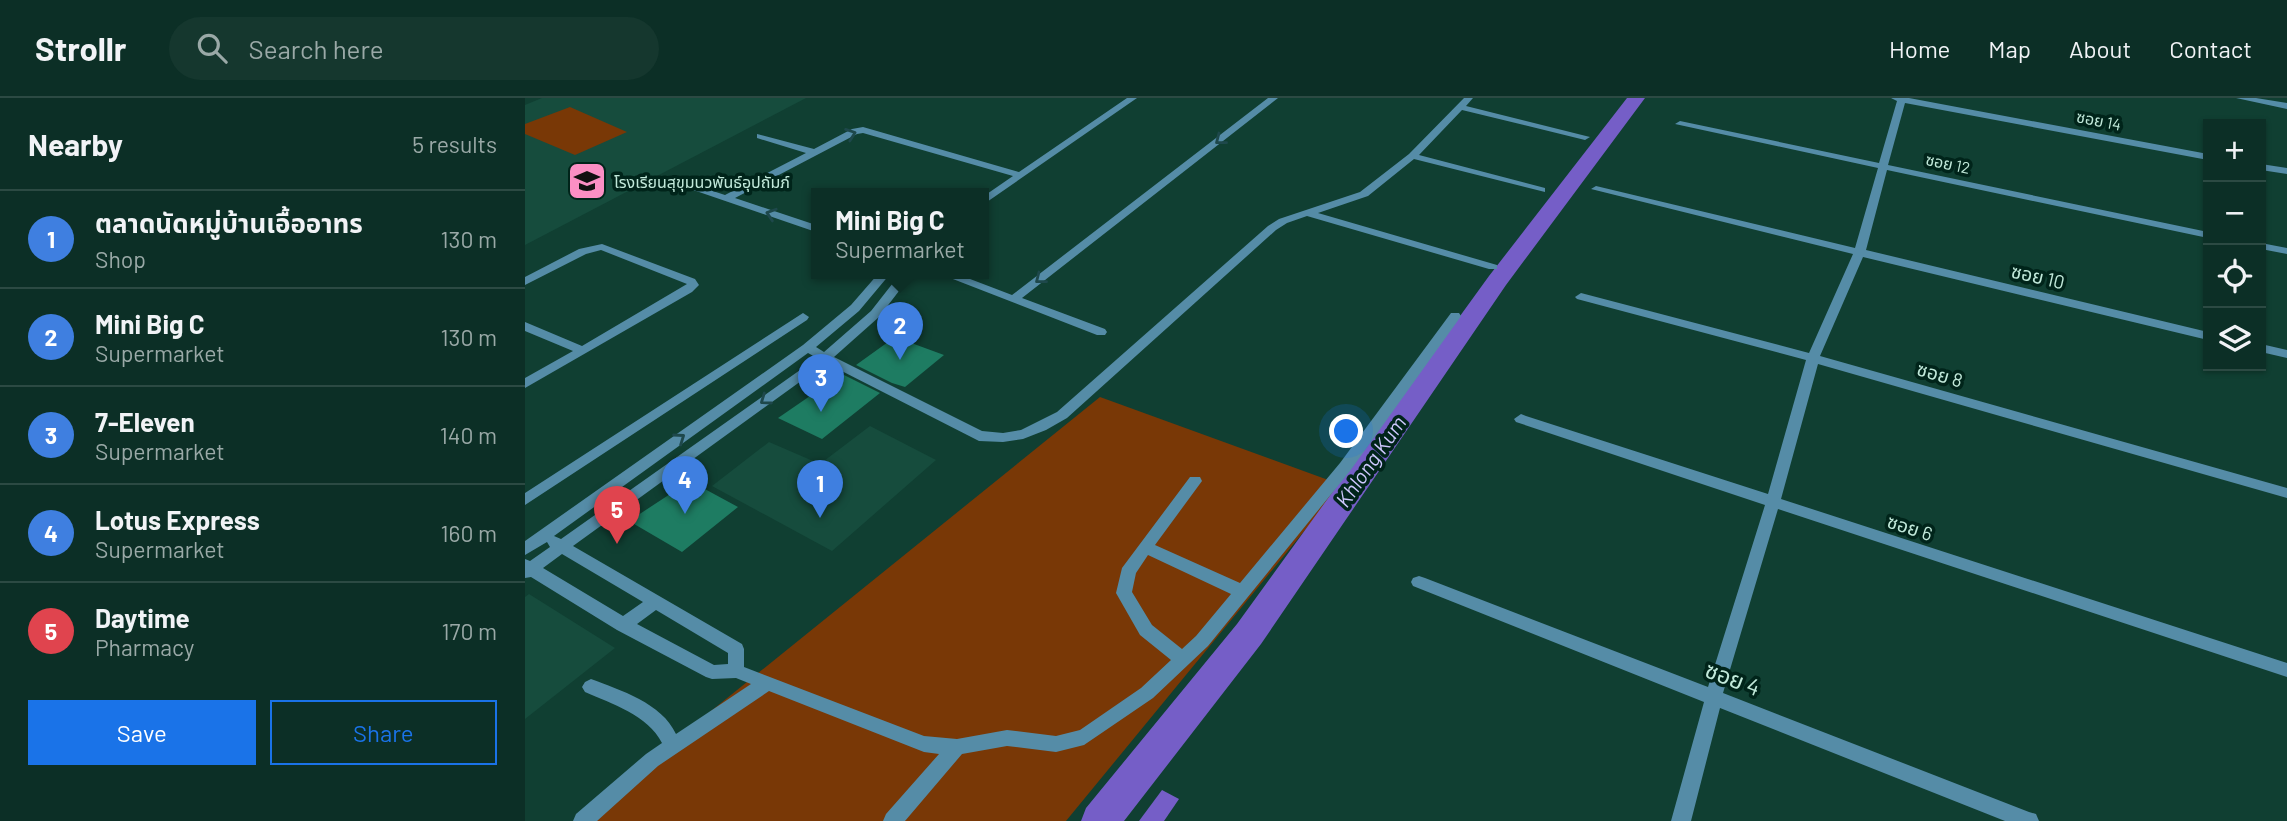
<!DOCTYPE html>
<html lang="en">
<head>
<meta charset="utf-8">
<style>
	:root { --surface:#0c2f26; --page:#15372e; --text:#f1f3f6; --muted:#9aa9a7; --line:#2c4a43; --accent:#1a73e8 }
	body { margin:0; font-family:Barlow,"Noto Sans Thai",sans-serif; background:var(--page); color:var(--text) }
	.controls { position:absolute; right:21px; top:21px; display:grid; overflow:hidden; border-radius:0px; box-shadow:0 2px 5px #0004 }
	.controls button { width:63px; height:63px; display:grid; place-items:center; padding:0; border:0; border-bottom:2px solid var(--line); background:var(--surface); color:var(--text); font:35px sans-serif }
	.you { position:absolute; left:822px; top:334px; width:24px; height:24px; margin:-18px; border:5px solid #fff; border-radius:50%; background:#1a73e8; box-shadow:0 0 0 10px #1a73e833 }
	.badge { display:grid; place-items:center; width:46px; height:46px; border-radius:50%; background:var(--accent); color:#fff; font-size:23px; font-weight:700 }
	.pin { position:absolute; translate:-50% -58px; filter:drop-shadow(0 2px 4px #0008) }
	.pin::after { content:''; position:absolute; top:37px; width:24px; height:21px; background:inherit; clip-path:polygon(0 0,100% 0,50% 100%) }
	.popup { position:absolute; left:286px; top:90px; width:178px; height:91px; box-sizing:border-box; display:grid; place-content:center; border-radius:0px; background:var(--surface); filter:drop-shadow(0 2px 5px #0005); font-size:23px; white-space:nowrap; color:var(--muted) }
	.popup b { font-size:26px; color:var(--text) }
	.popup::after { content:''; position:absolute; left:50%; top:100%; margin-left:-14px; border:14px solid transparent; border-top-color:var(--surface) }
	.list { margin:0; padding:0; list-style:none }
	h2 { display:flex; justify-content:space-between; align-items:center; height:91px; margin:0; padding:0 28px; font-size:30px }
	h2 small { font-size:23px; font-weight:400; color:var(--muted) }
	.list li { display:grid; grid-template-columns:46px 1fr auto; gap:21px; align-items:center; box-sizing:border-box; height:98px; padding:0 28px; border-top:2px solid var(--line) }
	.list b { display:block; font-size:26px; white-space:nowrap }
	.list p { margin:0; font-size:23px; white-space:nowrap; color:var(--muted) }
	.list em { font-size:23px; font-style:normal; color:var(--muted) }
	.actions { display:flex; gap:14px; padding:21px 28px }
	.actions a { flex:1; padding:16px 0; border:2px solid var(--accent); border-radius:0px; text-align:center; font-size:24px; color:var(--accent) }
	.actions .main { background:var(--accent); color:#fff }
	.icon { flex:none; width:38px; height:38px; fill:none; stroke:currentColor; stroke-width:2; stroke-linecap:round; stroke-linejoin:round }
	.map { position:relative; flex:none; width:1762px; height:723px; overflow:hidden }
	header { display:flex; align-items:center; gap:42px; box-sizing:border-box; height:98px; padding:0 35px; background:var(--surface); border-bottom:2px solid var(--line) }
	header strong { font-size:33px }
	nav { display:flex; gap:38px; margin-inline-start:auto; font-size:24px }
	.search { width:490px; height:63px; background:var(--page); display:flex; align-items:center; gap:18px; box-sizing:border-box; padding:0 24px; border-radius:38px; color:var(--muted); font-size:26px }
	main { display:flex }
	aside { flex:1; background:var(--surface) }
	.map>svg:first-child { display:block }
</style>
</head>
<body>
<header>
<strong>Strollr</strong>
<div class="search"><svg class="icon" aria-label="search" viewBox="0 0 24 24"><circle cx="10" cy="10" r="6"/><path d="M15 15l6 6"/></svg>Search here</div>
<nav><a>Home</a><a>Map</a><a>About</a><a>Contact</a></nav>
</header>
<main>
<aside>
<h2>Nearby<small>5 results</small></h2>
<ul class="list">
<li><span class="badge" style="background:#3f7fe0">1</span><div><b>ตลาดนัดหมู่บ้านเอื้ออาทร</b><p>Shop</p></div><em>130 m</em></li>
<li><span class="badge" style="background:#3f7fe0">2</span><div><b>Mini Big C</b><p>Supermarket</p></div><em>130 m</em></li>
<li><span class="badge" style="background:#3f7fe0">3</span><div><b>7-Eleven</b><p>Supermarket</p></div><em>140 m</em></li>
<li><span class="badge" style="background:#3f7fe0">4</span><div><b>Lotus Express</b><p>Supermarket</p></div><em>160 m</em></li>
<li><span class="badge" style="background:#e0444e">5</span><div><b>Daytime</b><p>Pharmacy</p></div><em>170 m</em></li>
</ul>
<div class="actions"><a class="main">Save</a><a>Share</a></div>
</aside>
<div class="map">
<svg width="1762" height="723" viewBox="0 0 1762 723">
	<rect width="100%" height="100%" fill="#103f32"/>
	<path fill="#164c3d" d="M 17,0 L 281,0 L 0,147 L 0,7 Z
		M 345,328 L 411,362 L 307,453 L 187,388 L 244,344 L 295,366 Z
		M 4,496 L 90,550 L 0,621 L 0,499 Z"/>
	<path fill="#793806" d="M 45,9 L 102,34 L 50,57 L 0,36 L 0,26 Z
		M 575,299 L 817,387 L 541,723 L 50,723 Z"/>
	<path fill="#755ec7" d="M 637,692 L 654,701 L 639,723 L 614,723 Z"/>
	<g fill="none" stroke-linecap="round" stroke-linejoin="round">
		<path fill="#755ec7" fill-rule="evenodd" d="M 1102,0 L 1120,0 L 981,187 L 736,546 L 599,723 L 556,723 L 561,710 L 712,526 L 964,178 Z"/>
	</g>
	<path fill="#1e7c62" d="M 370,239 L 419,257 L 380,289 L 367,285 L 331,267 Z
		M 317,276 L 355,295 L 297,341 L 253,320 Z
		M 165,383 L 213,409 L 157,454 L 104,423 Z"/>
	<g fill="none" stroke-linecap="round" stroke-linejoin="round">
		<path fill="#558ca7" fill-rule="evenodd" d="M 602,0 L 612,0 L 459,106 L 459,98 L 488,78 L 338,35 L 332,36 L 210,100 L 291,127 L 291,134 L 139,82 L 148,80 L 200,97 L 281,55 L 232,40 L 232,36 L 289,51 L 327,31 L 338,29 L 494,74 Z
			M 743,0 L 753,0 L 497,200 L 580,231 L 582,234 L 580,237 L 572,237 L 415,176 L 432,176 L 487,197 Z
			M 939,0 L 948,0 L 941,8 L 1065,39 L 1060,42 L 937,12 L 894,57 L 1020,90 L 1020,94 L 889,61 L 843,98 L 793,115 L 972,167 L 972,171 L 964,171 L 782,118 L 762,125 L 751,132 L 542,320 L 521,332 L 498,341 L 478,344 L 454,343 L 301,265 L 48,448 L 217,546 L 219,551 L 219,569 L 399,638 L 432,641 L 482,632 L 531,638 L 555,632 L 616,590 L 646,562 L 615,537 L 591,495 L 597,470 L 665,379 L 675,379 L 677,383 L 630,447 L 715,485 L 815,365 L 926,215 L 934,215 L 936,218 L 934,221 L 825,373 L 683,548 L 628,600 L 559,647 L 531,654 L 482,648 L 437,656 L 380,723 L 358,723 L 361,716 L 414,656 L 399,654 L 244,593 L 133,668 L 72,723 L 48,723 L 51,716 L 121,656 L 137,645 C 123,617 87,606 60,594 L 57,589 L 60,584 L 66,581 C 95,592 137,605 151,636 L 226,586 L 211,580 L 187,581 L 181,579 L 92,532 L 6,479 L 0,480 L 0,461 L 5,463 L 25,449 L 22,444 L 0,457 L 0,443 L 278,247 L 326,207 L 353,176 L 365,176 L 334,213 L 291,249 L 299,254 L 346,213 L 375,176 L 387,176 L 354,219 L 309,259 L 457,333 L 478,335 L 496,332 L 532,314 L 743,128 L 754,121 L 835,94 L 884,56 ZM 283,255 L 292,260 L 36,441 L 29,438 ZM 37,456 L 118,504 L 98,518 L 18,470 ZM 623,457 L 706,496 L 671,538 L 657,551 L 627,527 L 607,494 L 611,475 ZM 131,512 L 203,555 L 203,566 L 189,567 L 112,526 Z
			M 1366,0 L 1384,0 L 1683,56 L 1683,62 L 1380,5 L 1363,67 L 1683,134 L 1683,140 L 1362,72 L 1341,152 L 1683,234 L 1683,242 L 1338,159 L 1295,258 L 1762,390 L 1762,400 L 1293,266 L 1256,401 L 1762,565 L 1762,579 L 1253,411 L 1198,595 L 1504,714 L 1511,716 L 1514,723 L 1480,723 L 1195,610 L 1166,723 L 1146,723 L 1179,604 L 888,488 L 886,484 L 888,480 L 894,478 L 900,480 L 1183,589 L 1240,407 L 991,324 L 989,321 L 996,316 L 1001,318 L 1243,396 L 1281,262 L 1052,201 L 1050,199 L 1056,195 L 1284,255 L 1328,156 L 1066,91 L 1071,88 L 1330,150 L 1353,70 L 1150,26 L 1155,23 L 1354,65 L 1372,3 Z
			M 1711,0 L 1731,0 L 1762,5 L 1762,11 Z
			M 1736,66 L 1762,70 L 1762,76 L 1736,72 Z
			M 1736,145 L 1762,150 L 1762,156 L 1736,151 Z
			M 77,146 L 170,181 L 174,187 L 167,194 L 0,290 L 0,280 L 48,253 L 0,233 L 0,224 L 57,248 L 162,186 L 76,152 L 61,156 L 0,187 L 0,179 L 54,151 Z
			M 278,215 L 284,219 L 282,222 L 0,407 L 0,395 Z
			M 1736,246 L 1762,252 L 1762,260 L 1736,254 Z"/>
	</g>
	<defs><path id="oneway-chevron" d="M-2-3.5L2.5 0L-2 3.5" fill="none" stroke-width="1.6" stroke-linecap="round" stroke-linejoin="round" transform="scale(1.75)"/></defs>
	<g stroke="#1e484b">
		<use href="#oneway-chevron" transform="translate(326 36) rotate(-20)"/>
		<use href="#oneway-chevron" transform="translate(695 42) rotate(142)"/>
		<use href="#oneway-chevron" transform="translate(246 116) rotate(-162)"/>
		<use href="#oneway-chevron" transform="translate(515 181) rotate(142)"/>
		<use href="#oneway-chevron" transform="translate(240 302) rotate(145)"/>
		<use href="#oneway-chevron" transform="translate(155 340) rotate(-35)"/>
	</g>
	<defs>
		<symbol id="school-square" viewBox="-11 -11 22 22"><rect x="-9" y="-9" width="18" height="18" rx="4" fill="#fb8fc4" stroke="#00241a"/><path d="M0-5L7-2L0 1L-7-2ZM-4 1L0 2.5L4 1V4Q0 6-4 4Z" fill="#111"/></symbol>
	</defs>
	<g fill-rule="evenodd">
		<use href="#school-square" x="40" y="61" width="44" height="44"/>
	</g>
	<g text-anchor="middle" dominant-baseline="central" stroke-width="7" stroke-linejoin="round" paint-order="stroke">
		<g font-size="16" fill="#c1e9da" stroke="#00241a">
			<text transform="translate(1574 22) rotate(11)">ซอย 14</text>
			<text transform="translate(1423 65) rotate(12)">ซอย 12</text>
		</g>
		<g font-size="16" fill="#c1e9da" stroke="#00241a" text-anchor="start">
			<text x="89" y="83">โรงเรียนสุขุมนวพันธ์อุปถัมภ์</text>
		</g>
		<g font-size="19" fill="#c1e9da" stroke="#00241a">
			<text transform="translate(1513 178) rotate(13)">ซอย 10</text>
			<text transform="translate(1415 276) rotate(16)">ซอย 8</text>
			<text transform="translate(1385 429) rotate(18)">ซอย 6</text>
		</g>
		<g font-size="21" font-style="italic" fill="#cdc7fd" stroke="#00241a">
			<text transform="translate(845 363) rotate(-55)">Khlong Kum</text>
		</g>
		<g font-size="23" fill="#c1e9da" stroke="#00241a">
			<text transform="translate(1208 580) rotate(21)">ซอย 4</text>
		</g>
	</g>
</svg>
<div class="controls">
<button>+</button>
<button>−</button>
<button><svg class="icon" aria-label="locate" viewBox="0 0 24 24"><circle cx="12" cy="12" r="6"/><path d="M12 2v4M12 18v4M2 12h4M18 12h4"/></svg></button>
<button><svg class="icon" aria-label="layers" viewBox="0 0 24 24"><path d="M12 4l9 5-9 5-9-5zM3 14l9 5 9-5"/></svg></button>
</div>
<div class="you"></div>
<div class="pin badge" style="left:295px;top:420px;background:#3f7fe0">1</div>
<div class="pin badge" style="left:375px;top:262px;background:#3f7fe0">2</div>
<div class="popup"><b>Mini Big C</b>Supermarket</div>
<div class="pin badge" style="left:296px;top:314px;background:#3f7fe0">3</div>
<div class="pin badge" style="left:160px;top:416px;background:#3f7fe0">4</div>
<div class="pin badge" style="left:92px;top:446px;background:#e0444e">5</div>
</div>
</main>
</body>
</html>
